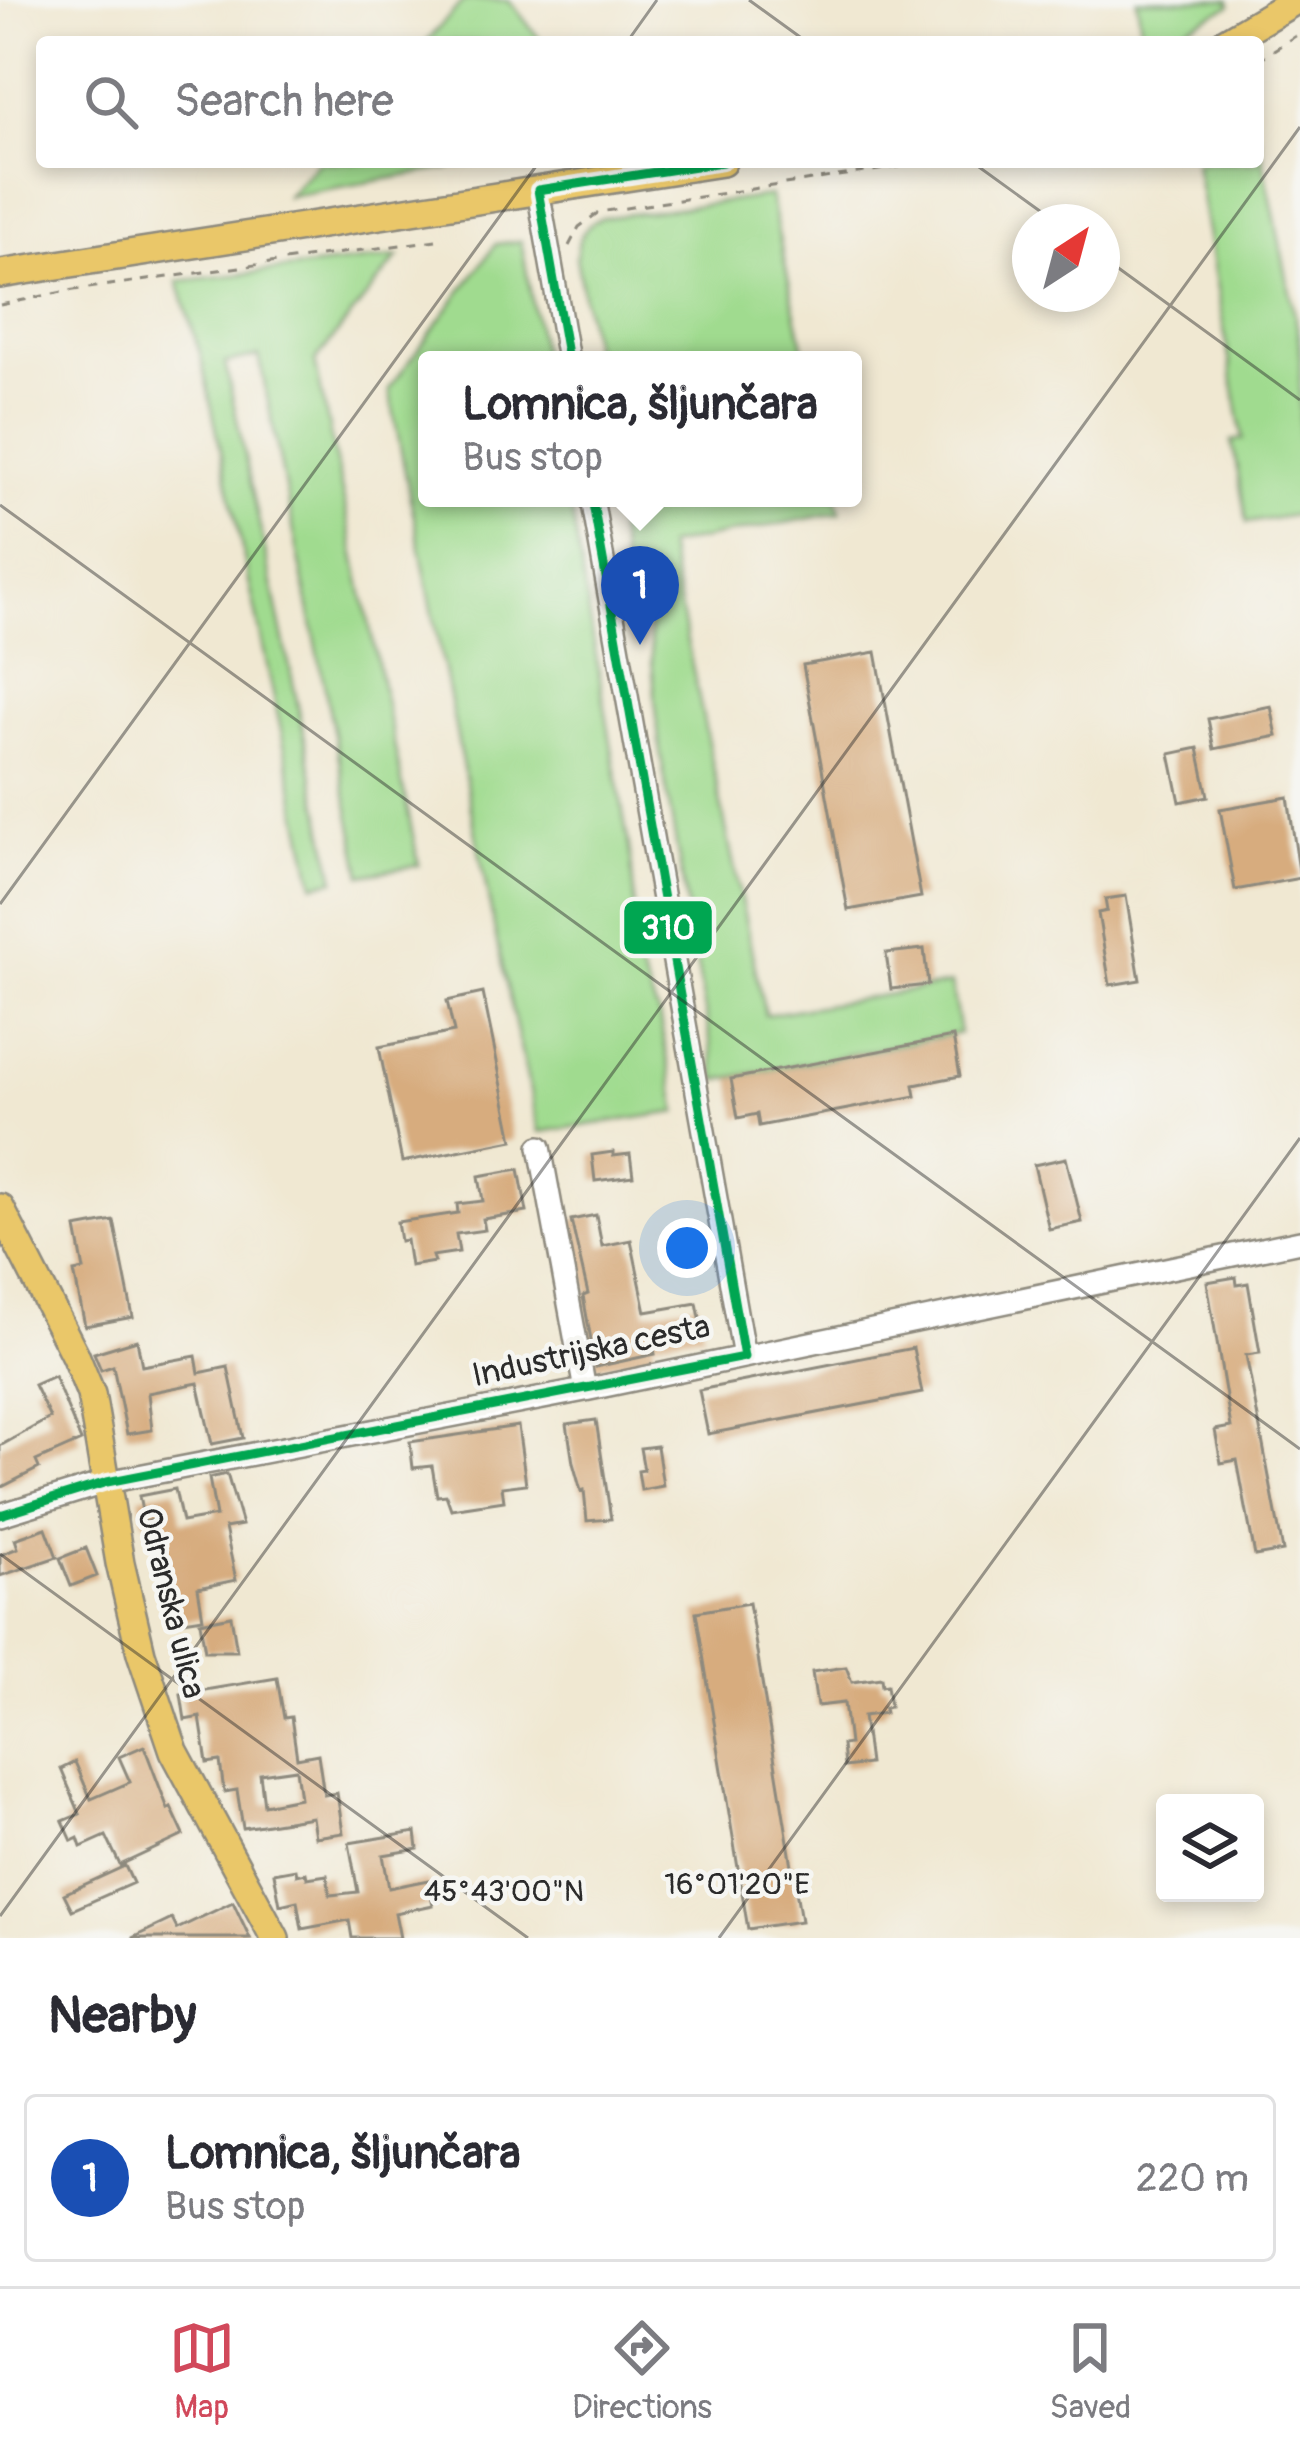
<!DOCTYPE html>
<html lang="en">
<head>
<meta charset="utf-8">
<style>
	:root { --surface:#fff; --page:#f2f2f3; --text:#2b2b33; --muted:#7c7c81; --line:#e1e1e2; --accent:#d1495b }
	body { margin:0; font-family:Pangolin,sans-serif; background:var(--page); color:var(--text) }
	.controls { position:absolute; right:36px; bottom:36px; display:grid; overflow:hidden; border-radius:12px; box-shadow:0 6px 18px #0003 }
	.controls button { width:108px; height:108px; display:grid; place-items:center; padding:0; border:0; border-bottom:3px solid var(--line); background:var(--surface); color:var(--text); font:60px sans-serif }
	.compass { position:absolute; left:1012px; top:204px; width:108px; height:108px; border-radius:50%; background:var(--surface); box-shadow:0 6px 18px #0003; rotate:36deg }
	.you { position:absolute; left:687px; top:1248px; width:42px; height:42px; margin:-30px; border:9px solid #fff; border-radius:50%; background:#1a73e8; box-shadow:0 0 0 18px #1a73e833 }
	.badge { display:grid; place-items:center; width:78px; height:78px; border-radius:50%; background:var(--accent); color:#fff; font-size:39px; font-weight:700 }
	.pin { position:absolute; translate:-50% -99px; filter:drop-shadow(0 3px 6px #0008) }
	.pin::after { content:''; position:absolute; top:63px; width:42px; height:36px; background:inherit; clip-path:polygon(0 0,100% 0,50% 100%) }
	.popup { position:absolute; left:418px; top:351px; width:444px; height:156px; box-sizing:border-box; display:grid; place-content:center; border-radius:12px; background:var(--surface); filter:drop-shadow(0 3px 9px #0005); font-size:39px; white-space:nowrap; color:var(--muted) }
	.popup b { font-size:45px; color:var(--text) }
	.popup::after { content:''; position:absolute; left:50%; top:100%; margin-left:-24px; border:24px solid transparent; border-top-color:var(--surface) }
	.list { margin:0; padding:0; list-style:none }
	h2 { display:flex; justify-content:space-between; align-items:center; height:156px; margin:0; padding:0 48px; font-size:51px }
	h2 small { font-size:39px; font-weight:400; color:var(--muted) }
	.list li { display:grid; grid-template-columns:78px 1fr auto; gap:36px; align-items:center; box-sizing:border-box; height:168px; margin:0 24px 24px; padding:0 24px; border:3px solid var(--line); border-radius:12px }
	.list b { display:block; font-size:45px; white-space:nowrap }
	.list p { margin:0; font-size:39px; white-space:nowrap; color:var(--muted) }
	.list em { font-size:39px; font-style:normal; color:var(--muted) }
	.icon { flex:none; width:66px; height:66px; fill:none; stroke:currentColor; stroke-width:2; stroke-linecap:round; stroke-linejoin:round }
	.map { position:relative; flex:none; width:1300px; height:1938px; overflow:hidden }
	.search { position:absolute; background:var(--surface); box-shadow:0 6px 18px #0003; left:36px; right:36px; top:36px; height:132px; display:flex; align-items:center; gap:30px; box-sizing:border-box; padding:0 42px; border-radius:12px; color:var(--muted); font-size:45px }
	.sheet { height:348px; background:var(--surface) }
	nav { display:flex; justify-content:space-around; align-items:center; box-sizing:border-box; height:168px; border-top:3px solid var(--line); background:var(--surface); font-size:33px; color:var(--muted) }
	nav a { display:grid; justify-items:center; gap:6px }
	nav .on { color:var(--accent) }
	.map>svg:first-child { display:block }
</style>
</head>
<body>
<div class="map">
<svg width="1300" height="1938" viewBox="0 0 1300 1938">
	<rect width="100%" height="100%" fill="#f6f6f2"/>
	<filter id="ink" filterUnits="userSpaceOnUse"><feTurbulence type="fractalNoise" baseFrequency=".00833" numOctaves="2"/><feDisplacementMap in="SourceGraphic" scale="24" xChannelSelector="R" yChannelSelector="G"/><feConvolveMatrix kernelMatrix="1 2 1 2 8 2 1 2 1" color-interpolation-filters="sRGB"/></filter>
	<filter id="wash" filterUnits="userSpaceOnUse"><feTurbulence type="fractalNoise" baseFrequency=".004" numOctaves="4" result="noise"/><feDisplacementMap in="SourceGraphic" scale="48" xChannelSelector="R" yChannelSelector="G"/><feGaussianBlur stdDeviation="2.7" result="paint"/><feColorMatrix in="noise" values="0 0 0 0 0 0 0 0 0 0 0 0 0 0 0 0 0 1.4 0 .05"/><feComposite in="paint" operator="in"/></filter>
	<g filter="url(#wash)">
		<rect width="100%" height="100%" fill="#f0e8d2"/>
		<path fill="#a0db8f" stroke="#66835d" stroke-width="3" d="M 464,0 L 509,0 L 542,42 L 426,42 Z
			M 1137,0 L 1229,0 L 1230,6 L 1156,42 L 1143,42 Z
			M 1258,135 L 1300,341 L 1300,514 L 1247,523 L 1232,441 L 1243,439 L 1195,162 L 1258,162 Z
			M 318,162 L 485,162 L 287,196 Z
			M 770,196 L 806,360 L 595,360 L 576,257 C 578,238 583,226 601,218 Z
			M 521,241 L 543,360 L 427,360 L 427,498 L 569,498 L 631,859 L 639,967 L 659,1016 L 678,1112 L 539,1132 L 497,942 L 389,389 L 496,244 Z
			M 398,257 L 315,361 L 419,865 L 362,875 L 259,356 L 225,363 L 335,880 L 314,884 L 200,353 L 178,281 Z
			M 612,498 L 836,498 L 840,512 L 667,546 L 765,1015 L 951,984 L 960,1033 L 717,1080 L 660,752 L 649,628 L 625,576 Z"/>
		<g id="blocks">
			<path fill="#d7ac7e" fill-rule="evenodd" d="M 876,652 L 921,897 L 848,910 L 803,665 Z
				M 1271,706 L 1277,736 L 1214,749 L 1208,719 Z
				M 1198,748 L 1208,796 L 1180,802 L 1170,754 Z
				M 1288,797 L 1300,878 L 1235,890 L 1220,809 Z
				M 1126,896 L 1140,980 L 1110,985 L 1098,913 L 1107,911 L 1105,899 Z
				M 924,949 L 928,985 L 891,989 L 886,953 Z
				M 483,993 L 513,1140 L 402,1162 L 379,1047 L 454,1032 L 447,1001 Z
				M 953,1037 L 960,1076 L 914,1085 L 916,1096 L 759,1126 L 757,1114 L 738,1118 L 731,1079 Z
				M 613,1152 L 613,1156 L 630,1154 L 633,1176 L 595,1181 L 592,1155 Z
				M 1066,1158 L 1082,1222 L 1049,1229 L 1034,1165 Z
				M 519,1169 L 527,1212 L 483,1219 L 485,1230 L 456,1234 L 459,1252 L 432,1256 L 434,1262 L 410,1266 L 406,1240 L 400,1241 L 397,1222 L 458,1213 L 457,1204 L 483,1201 L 479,1176 Z
				M 596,1215 L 602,1246 L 631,1240 L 646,1312 L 697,1303 L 703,1333 L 653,1342 L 655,1354 L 596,1367 L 583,1296 L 588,1294 L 571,1220 Z
				M 114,1221 L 133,1317 L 85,1326 L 74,1272 L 84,1270 L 76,1228 Z
				M 1236,1277 L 1237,1285 L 1248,1283 L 1260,1353 L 1246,1355 L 1283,1551 L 1255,1556 L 1237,1460 L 1221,1463 L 1215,1430 L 1231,1427 L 1207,1282 Z
				M 137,1340 L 142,1366 L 196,1356 L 199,1373 L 228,1367 L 243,1438 L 212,1444 L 198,1383 L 148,1393 L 152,1430 L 127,1434 L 113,1366 L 101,1370 L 94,1353 Z
				M 913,1348 L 922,1393 L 708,1434 L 699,1390 Z
				M 54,1376 L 81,1441 L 36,1461 L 39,1468 L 0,1488 L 0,1446 L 50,1418 L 34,1385 Z
				M 596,1420 L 611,1519 L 587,1521 L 584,1490 L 581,1491 L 573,1463 L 567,1424 Z
				M 518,1426 L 526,1484 L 502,1487 L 504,1501 L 451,1509 L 446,1495 L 437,1496 L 432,1466 L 413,1468 L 410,1442 Z
				M 657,1446 L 663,1486 L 641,1490 L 638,1471 L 644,1470 L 640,1448 Z
				M 227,1474 L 242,1525 L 225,1528 L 236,1580 L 198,1588 L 203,1618 L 171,1623 L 152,1520 L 144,1522 L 139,1496 L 175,1489 L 182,1522 L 216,1516 L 209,1478 Z
				M 46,1528 L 57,1557 L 0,1576 L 0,1555 L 18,1548 L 15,1539 Z
				M 86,1548 L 97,1576 L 71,1586 L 60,1558 Z
				M 749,1603 L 801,1921 L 748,1929 L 696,1612 Z
				M 231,1616 L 237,1651 L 205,1651 L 200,1622 Z
				M 846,1667 L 852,1682 L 881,1678 L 882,1686 L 887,1685 L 890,1707 L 884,1708 L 885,1713 L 863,1716 L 869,1764 L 844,1767 L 842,1745 L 849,1744 L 844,1703 L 817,1706 L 812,1672 Z
				M 277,1678 L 284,1718 L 291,1717 L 297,1758 L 318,1754 L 324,1795 L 337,1793 L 343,1833 L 315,1837 L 312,1817 L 243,1828 L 237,1790 L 224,1792 L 220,1761 L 207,1763 L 200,1717 L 185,1720 L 181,1694 ZM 296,1769 L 300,1798 L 264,1805 L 260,1774 Z
				M 144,1746 L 168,1809 L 171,1807 L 184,1835 L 120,1865 L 106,1836 L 81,1847 L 78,1838 L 72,1841 L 63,1821 L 80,1814 L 61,1769 L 75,1762 L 91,1799 L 130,1782 L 119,1757 Z
				M 416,1832 L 418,1849 L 383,1855 L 389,1888 L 428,1880 L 433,1905 L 395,1913 L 400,1938 L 352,1938 L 349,1920 L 302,1929 L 297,1901 L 280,1905 L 274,1873 L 296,1869 L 297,1875 L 306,1873 L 307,1878 L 327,1875 L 330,1895 L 358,1892 L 349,1843 Z
				M 125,1866 L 133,1883 L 72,1910 L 64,1894 Z
				M 233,1902 L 250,1938 L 132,1938 L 172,1919 L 177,1929 Z"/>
		</g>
	</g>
	<g filter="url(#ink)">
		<use href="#blocks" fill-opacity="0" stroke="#8e8a7e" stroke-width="3"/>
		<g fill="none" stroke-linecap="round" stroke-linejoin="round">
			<defs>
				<path id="minor" d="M 538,190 L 568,360
					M 592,498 L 744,1357
					M 540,1147 L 585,1390
					M 0,1515 L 107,1482 L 585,1390 L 1300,1241"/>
				<path id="major" d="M 1225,42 L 1296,0
					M 0,274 L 722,162
					M 0,1208 L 75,1355 L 91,1394 L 120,1563 L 141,1653 L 174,1751 L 275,1938"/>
			</defs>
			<use href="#minor" stroke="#8e8a7e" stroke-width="26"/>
			<use href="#major" stroke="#8e8a7e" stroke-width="32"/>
			<path stroke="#8e8a7e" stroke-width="3" stroke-dasharray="9 9" stroke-linecap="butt" d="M 1258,60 L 1300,33
				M 569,246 L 579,227 L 599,212 L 931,162
				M 0,305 L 67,291 L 436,240"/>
			<use href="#minor" stroke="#fff" stroke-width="21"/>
			<use href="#major" stroke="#eac769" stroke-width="27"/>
			<defs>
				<path id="bus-1" d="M 538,190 L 722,162
					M 538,190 L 568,360
					M 592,498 L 744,1357
					M 0,1515 L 107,1482 L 744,1357"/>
			</defs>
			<use href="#bus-1" stroke="#f6f6f2" stroke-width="18"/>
			<use href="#bus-1" stroke="#00a651" stroke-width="9"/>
		</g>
	</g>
	<path fill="none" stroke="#2b2b2b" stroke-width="3" stroke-opacity="0.45" d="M 749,0 L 807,42M 627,42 L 657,0M 972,162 L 1055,222M 1102,256 L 1300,400M 0,505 L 1300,1449M 0,904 L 539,162M 0,1554 L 528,1938M 0,1916 L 1300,127M 719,1938 L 1300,1138"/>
	<g text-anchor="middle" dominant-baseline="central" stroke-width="9" stroke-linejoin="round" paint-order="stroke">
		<g font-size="33" fill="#2b2b2b" stroke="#f6f6f2">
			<text transform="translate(591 1351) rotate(-12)">Industrijska cesta</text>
			<text transform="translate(171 1603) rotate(76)">Odranska ulica</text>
		</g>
	</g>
	<g font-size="30" text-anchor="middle" fill="#2b2b2b" stroke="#f6f6f2" stroke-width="9" stroke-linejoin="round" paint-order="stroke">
		<text x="737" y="1894">16°01'20"E</text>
		<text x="504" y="1901">45°43'00"N</text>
	</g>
	<rect stroke="#f6f6f2" stroke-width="4.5" x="622" y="899" width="92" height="57" rx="12" fill="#00a651"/>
	<g font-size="33" text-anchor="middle" font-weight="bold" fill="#fff">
		<text x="668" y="939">310</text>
	</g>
</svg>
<div class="controls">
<button><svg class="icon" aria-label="layers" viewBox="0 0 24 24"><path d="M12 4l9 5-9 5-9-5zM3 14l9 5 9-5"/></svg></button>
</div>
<svg class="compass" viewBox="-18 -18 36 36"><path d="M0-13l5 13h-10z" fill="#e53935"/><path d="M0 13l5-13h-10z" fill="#7c7c81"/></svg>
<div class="you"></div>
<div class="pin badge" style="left:640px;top:645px;background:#1a4fb4">1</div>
<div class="popup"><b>Lomnica, šljunčara</b>Bus stop</div>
<div class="search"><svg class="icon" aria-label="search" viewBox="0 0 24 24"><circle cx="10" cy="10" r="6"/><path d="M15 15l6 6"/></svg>Search here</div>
</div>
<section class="sheet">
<h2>Nearby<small></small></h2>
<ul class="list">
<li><span class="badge" style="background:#1a4fb4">1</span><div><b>Lomnica, šljunčara</b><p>Bus stop</p></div><em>220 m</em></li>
</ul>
</section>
<nav>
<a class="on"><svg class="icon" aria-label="map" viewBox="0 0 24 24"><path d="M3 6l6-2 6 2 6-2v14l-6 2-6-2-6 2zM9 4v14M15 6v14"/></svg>Map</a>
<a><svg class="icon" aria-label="directions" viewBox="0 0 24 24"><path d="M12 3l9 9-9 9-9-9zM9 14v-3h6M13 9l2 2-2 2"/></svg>Directions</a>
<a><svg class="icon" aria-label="saved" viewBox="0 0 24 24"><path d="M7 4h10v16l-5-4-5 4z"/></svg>Saved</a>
</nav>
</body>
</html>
